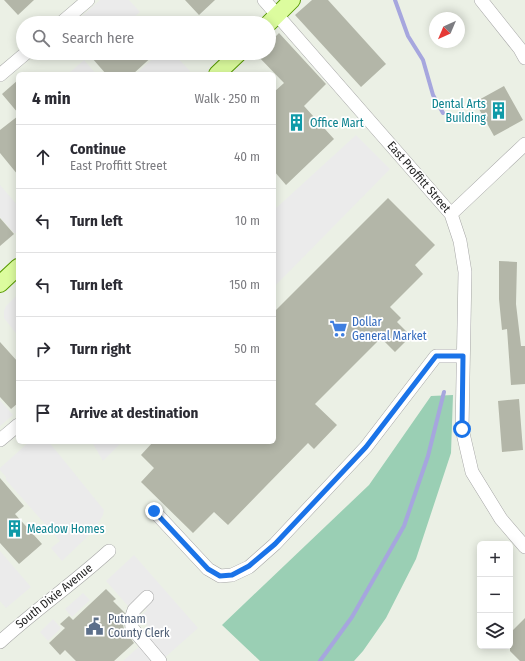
<!DOCTYPE html>
<html lang="en">
<head>
<meta charset="utf-8">
<style>
	:root { --surface:#fff; --page:#f2f2f3; --text:#2b2b33; --muted:#7c7c81; --line:#e1e1e2 }
	body { margin:0; font-family:"Fira Sans Condensed",sans-serif; background:var(--page); color:var(--text) }
	.controls { position:absolute; right:12px; bottom:12px; display:grid; overflow:hidden; border-radius:6px; box-shadow:0 2px 10px #0003 }
	.controls button { width:36px; height:36px; display:grid; place-items:center; padding:0; border:0; border-bottom:1px solid var(--line); background:var(--surface); color:var(--text); font:20px sans-serif }
	.compass { position:absolute; left:429px; top:12px; width:36px; height:36px; border-radius:50%; background:var(--surface); box-shadow:0 2px 10px #0003; rotate:224deg }
	.stop { position:absolute; width:12px; height:12px; margin:-9px; border:3px solid #1a73e8; border-radius:50%; background:#fff }
	.stop.end { background:#1a73e8; border-color:#fff; box-shadow:0 1px 4px #0008 }
	.list { margin:0; padding:0; list-style:none }
	h2 { display:flex; justify-content:space-between; align-items:center; height:52px; margin:0; padding:0 16px; font-size:17px }
	h2 small { font-size:13px; font-weight:400; color:var(--muted) }
	.list li { display:grid; grid-template-columns:26px 1fr auto; gap:12px; align-items:center; box-sizing:border-box; height:64px; padding:0 16px; border-top:1px solid var(--line) }
	.list b { display:block; font-size:15px; white-space:nowrap }
	.list p { margin:0; font-size:13px; white-space:nowrap; color:var(--muted) }
	.list em { font-size:13px; font-style:normal; color:var(--muted) }
	.icon { flex:none; width:22px; height:22px; fill:none; stroke:currentColor; stroke-width:2; stroke-linecap:round; stroke-linejoin:round }
	.map { position:relative; flex:none; width:525px; height:661px; overflow:hidden }
	.search { position:absolute; background:var(--surface); box-shadow:0 2px 10px #0003; left:16px; top:16px; width:260px; height:44px; display:flex; align-items:center; gap:10px; box-sizing:border-box; padding:0 14px; border-radius:22px; color:var(--muted); font-size:15px }
	.panel { position:absolute; background:var(--surface); box-shadow:0 2px 10px #0003; left:16px; top:72px; width:260px; height:372px; border-radius:6px }
	.map>svg:first-child { display:block }
</style>
</head>
<body>
<div class="map">
<svg width="525" height="661" viewBox="0 0 525 661">
	<rect width="100%" height="100%" fill="#ebf0e5"/>
	<path fill="#9acfb4" d="M 453,395 L 451,453 L 416,559 L 386,618 L 363,651 L 354,661 L 260,661 L 222,625 L 369,485 L 431,396 Z"/>
	<path fill="#ebebeb" d="M 100,0 L 129,0 L 140,12 L 127,23 L 74,23 Z
		M 159,53 L 173,53 L 190,71 L 188,74 L 136,74 Z
		M 84,60 L 96,74 L 68,74 Z
		M 356,135 L 390,169 L 274,287 L 274,210 Z
		M 0,185 L 18,206 L 18,233 L 14,233 L 0,217 Z
		M 18,294 L 18,336 L 4,318 L 4,311 L 6,306 Z
		M 0,400 L 13,415 L 0,426 Z
		M 29,442 L 49,442 L 104,510 L 103,515 L 98,524 L 88,536 L 62,561 L 51,548 L 60,541 L 6,480 L 6,477 L 0,470 L 0,468 Z
		M 92,442 L 122,442 L 103,461 Z
		M 0,551 L 31,587 L 6,608 L 0,601 Z
		M 134,555 L 198,628 L 161,661 L 123,661 L 154,633 L 140,617 L 147,610 L 137,598 L 128,606 L 106,581 Z
		M 83,593 L 90,600 L 72,617 L 65,609 Z
		M 53,619 L 61,628 L 48,641 L 40,632 Z"/>
	<g fill="none" stroke-linecap="round" stroke-linejoin="round">
		<path stroke="#a6a6de" stroke-width="4" d="M 395,0 L 408,36 L 423,60 L 433,95 L 443,113
			M 320,661 L 352,617 L 404,526 L 428,456 L 444,392"/>
	</g>
	<path fill="#b3b6a8" d="M 4,0 L 34,0 L 18,15 Z
		M 185,0 L 215,0 L 199,15 Z
		M 312,0 L 328,0 L 386,64 L 361,87 L 295,15 Z
		M 279,33 L 326,84 L 304,106 L 334,139 L 286,185 L 274,171 L 274,92 L 284,83 L 255,53 L 269,53 L 269,43 Z
		M 98,53 L 156,53 L 133,74 L 106,74 L 92,58 Z
		M 18,80 L 18,113 L 2,94 Z
		M 504,86 L 523,120 L 494,136 L 475,102 Z
		M 18,116 L 18,175 L 0,153 L 0,130 Z
		M 388,198 L 435,245 L 415,265 L 423,274 L 390,307 L 401,318 L 397,322 L 411,336 L 395,352 L 381,338 L 315,404 L 337,425 L 314,449 L 308,443 L 228,525 L 214,512 L 193,533 L 141,482 L 154,468 L 141,455 L 153,442 L 274,442 L 274,312 Z
		M 0,218 L 14,234 L 0,246 Z
		M 499,261 L 517,262 L 516,304 L 521,346 L 525,346 L 525,384 L 511,385 L 507,329 L 502,330 L 499,299 Z
		M 0,342 L 18,362 L 18,403 L 11,409 L 0,397 Z
		M 519,399 L 523,450 L 502,452 L 498,401 Z
		M 0,478 L 24,506 L 15,514 L 42,544 L 19,564 L 0,543 Z
		M 106,589 L 116,599 L 113,601 L 125,613 L 122,621 L 124,629 L 134,643 L 114,661 L 76,661 L 65,650 L 60,655 L 49,643 L 65,628 L 60,624 L 69,616 L 73,620 Z
		M 525,618 L 525,661 L 520,661 L 510,651 L 510,633 Z"/>
	<g fill="none" stroke-linecap="round" stroke-linejoin="round">
		<defs>
			<path id="minor" d="M 264,0 L 451,214 L 460,241 L 465,272 L 462,429 L 472,472 L 501,519 L 525,547
				M 481,0 L 520,49 L 525,58
				M 61,23 L 88,0
				M 0,75 L 26,53
				M 451,214 L 525,144
				M 0,440 L 18,425
				M 154,511 L 208,569 L 220,576 L 232,575 L 249,567 L 275,544 L 366,447 L 436,356 L 463,356
				M 147,597 L 134,610 L 131,619 L 132,628 L 160,661
				M 0,642 C 35,610 74,583 109,551"/>
			<path id="major" d="M 269,23 L 292,0
				M 217,74 L 239,53
				M 0,284 L 18,267"/>
		</defs>
		<use href="#minor" stroke="#a6a6a6" stroke-width="14"/>
		<use href="#major" stroke="#569a00" stroke-width="18"/>
		<use href="#minor" stroke="#fff" stroke-width="13"/>
		<use href="#major" stroke="#dcfc9e" stroke-width="16"/>
	</g>
	<g fill="none" stroke-linecap="round" stroke-linejoin="round">
		<path stroke="#1a73e8" stroke-width="5" d="M 154,511 L 208,569 L 220,576 L 232,575 L 249,566 L 275,544 L 366,447 L 436,356 L 463,356 L 462,429"/>
	</g>
	<defs>
		<symbol id="building-bare" viewBox="-9 -9 18 18"><path d="M-4-6H4V6H1V3H-1V6H-4ZM-2.5-4.3h1.7v1.8h-1.7ZM.8-4.3h1.7v1.8H.8ZM-2.5-1h1.7V.8h-1.7ZM.8-1h1.7V.8H.8Z" fill="#0f9aa8" stroke="#fff" stroke-width="2.5" paint-order="stroke"/></symbol>
		<symbol id="supermarket-bare" viewBox="-9 -9 18 18"><path d="M-6-5.5h2.5l.6 2H6L4.5 2H-2.5L-4.4-4H-6ZM-1.5 3.2a1.3 1.3 0 1 0 .1 0ZM3 3.2a1.3 1.3 0 1 0 .1 0Z" fill="#3f7fe0" stroke="#fff" stroke-width="2.5" paint-order="stroke"/></symbol>
		<symbol id="civic-bare" viewBox="-9 -9 18 18"><path d="M-.6-6.5H3V-4.5H.6V-3L4-1V1h2V6H-6V1h2V-1L-.6-3ZM-1.2 2.5V6h2.4V2.5Z" fill="#5c6f8a" stroke="#fff" stroke-width="2.5" paint-order="stroke"/></symbol>
	</defs>
	<g fill-rule="evenodd">
		<use href="#building-bare" x="486" y="98" width="25" height="25"/>
		<use href="#building-bare" x="284" y="110" width="25" height="25"/>
		<use href="#supermarket-bare" x="326" y="316" width="25" height="25"/>
		<use href="#building-bare" x="2" y="516" width="25" height="25"/>
		<use href="#civic-bare" x="82" y="614" width="25" height="25"/>
	</g>
	<g text-anchor="middle" dominant-baseline="central" stroke-width="3.5" stroke-linejoin="round" paint-order="stroke">
		<g font-size="12" fill="#0d838f" stroke="#fff" text-anchor="start">
			<text x="486" y="104" text-anchor="end">Dental Arts<tspan x="486" dy="14">Building</tspan></text>
			<text x="310" y="123">Office Mart</text>
			<text x="27" y="529">Meadow Homes</text>
		</g>
		<g font-size="12" fill="#1f1f1f" stroke="#fff">
			<text transform="translate(419 177) rotate(49)">East Proffitt Street</text>
			<text transform="translate(54 596) rotate(-39)">South Dixie Avenue</text>
		</g>
		<g font-size="12" fill="#366cbe" stroke="#fff" text-anchor="start">
			<text x="352" y="322">Dollar<tspan x="352" dy="14">General Market</tspan></text>
		</g>
		<g font-size="12" fill="#4e5e75" stroke="#fff" text-anchor="start">
			<text x="108" y="619">Putnam<tspan x="108" dy="14">County Clerk</tspan></text>
		</g>
	</g>
</svg>
<div class="controls">
<button>+</button>
<button>−</button>
<button><svg class="icon" aria-label="layers" viewBox="0 0 24 24"><path d="M12 4l9 5-9 5-9-5zM3 14l9 5 9-5"/></svg></button>
</div>
<svg class="compass" viewBox="-18 -18 36 36"><path d="M0-13l5 13h-10z" fill="#e53935"/><path d="M0 13l5-13h-10z" fill="#7c7c81"/></svg>
<div class="stop" style="left:462px;top:429px"></div>
<div class="stop end" style="left:154px;top:511px"></div>
<div class="search"><svg class="icon" aria-label="search" viewBox="0 0 24 24"><circle cx="10" cy="10" r="6"/><path d="M15 15l6 6"/></svg>Search here</div>
<section class="panel">
<h2>4 min<small>Walk · 250 m</small></h2>
<ul class="list">
<li><svg class="icon" aria-label="ahead" viewBox="0 0 24 24"><path d="M12 20V5M6 11l6-6 6 6"/></svg><div><b>Continue</b><p>East Proffitt Street</p></div><em>40 m</em></li>
<li><svg class="icon" aria-label="left" viewBox="0 0 24 24"><path d="M17 20v-9H6M10 6l-5 5 5 5"/></svg><div><b>Turn left</b></div><em>10 m</em></li>
<li><svg class="icon" aria-label="left" viewBox="0 0 24 24"><path d="M17 20v-9H6M10 6l-5 5 5 5"/></svg><div><b>Turn left</b></div><em>150 m</em></li>
<li><svg class="icon" aria-label="right" viewBox="0 0 24 24"><path d="M7 20v-9h11M14 6l5 5-5 5"/></svg><div><b>Turn right</b></div><em>50 m</em></li>
<li><svg class="icon" aria-label="arrive" viewBox="0 0 24 24"><path d="M6 21V4h12l-3 4 3 4H6"/></svg><div><b>Arrive at destination</b></div></li>
</ul>
</section>
</div>
</body>
</html>
